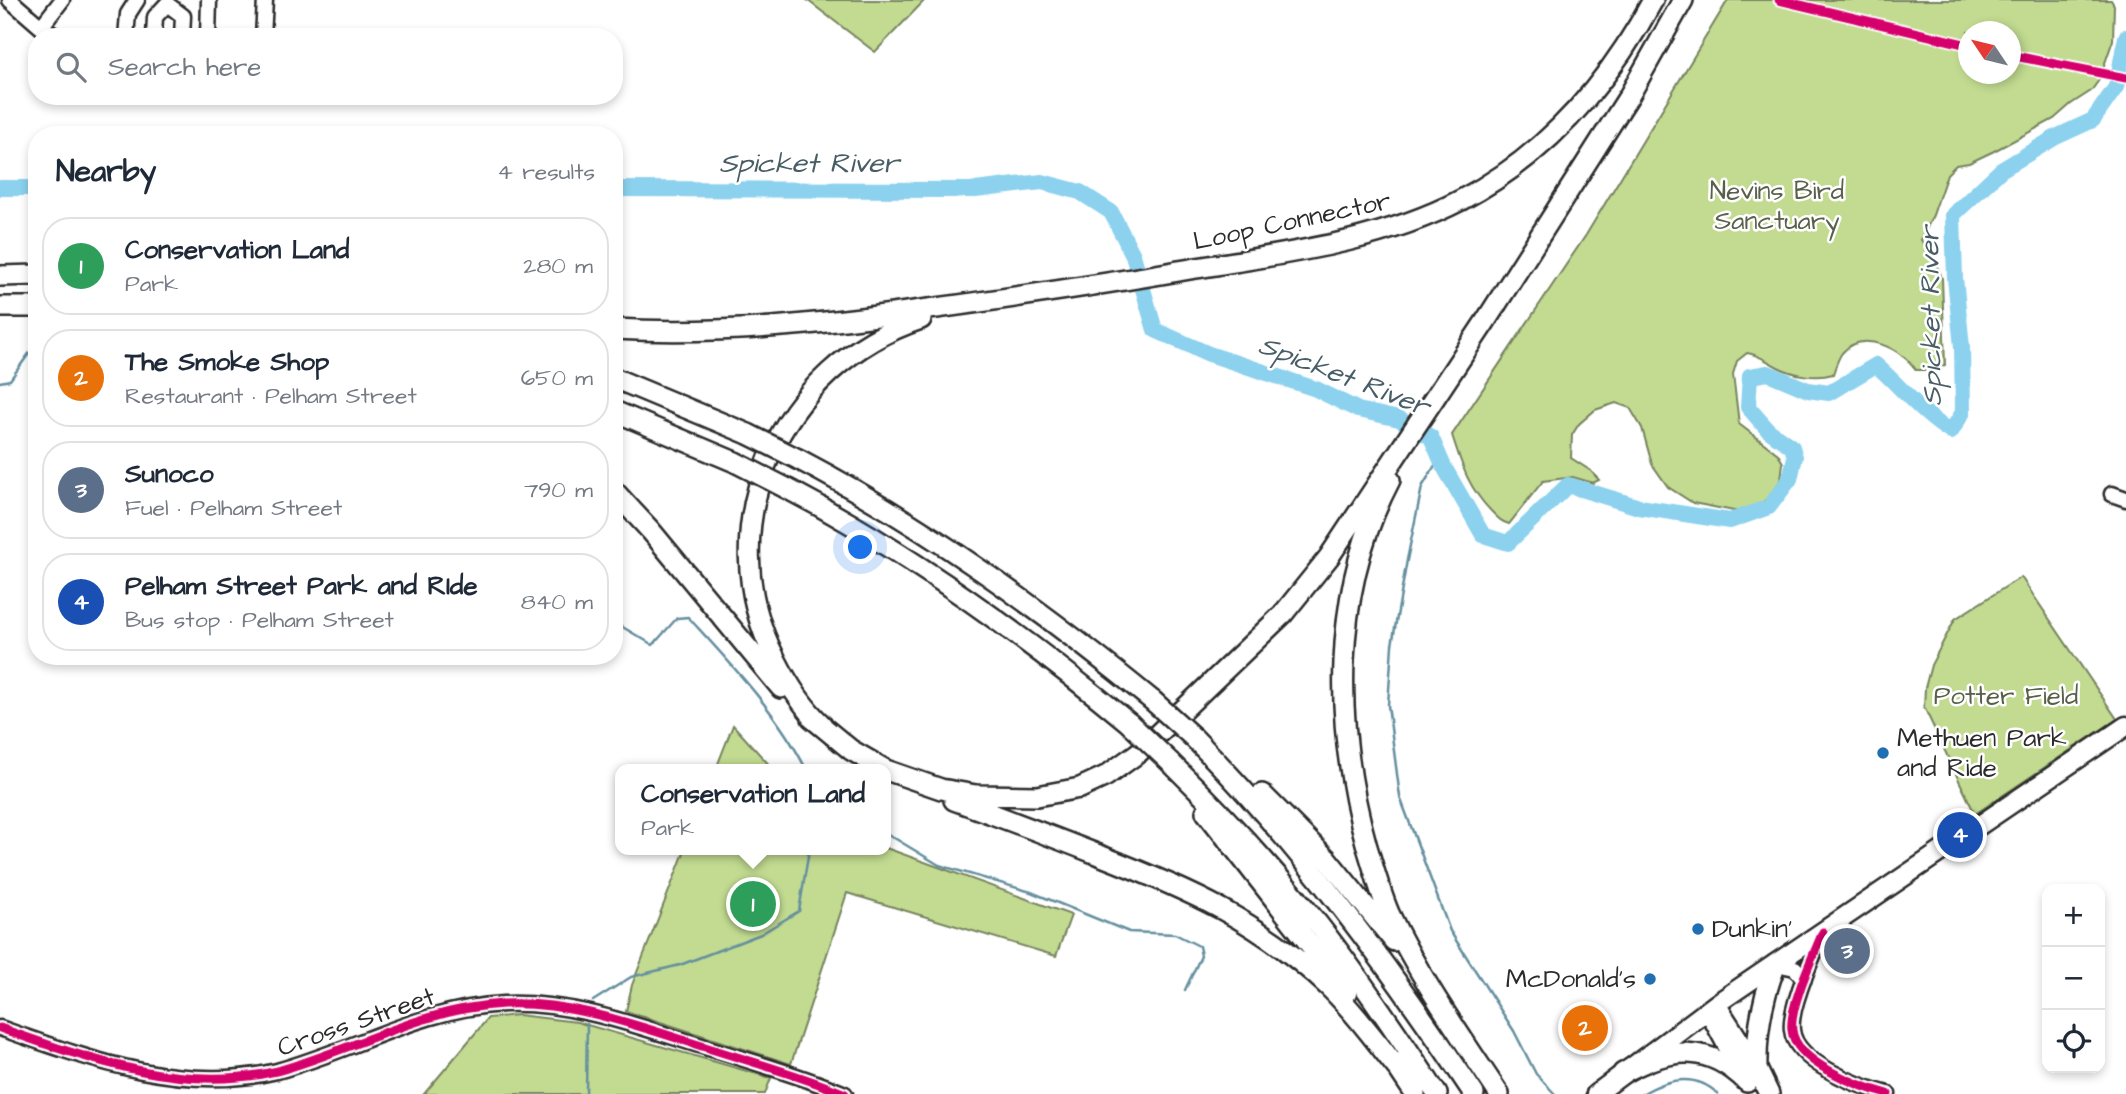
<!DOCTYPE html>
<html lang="en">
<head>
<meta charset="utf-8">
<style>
	:root { --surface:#fff; --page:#f2f2f3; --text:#1f2937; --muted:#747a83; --line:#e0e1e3; --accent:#db2777 }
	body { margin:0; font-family:"Architects Daughter",sans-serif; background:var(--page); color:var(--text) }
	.controls { position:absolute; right:21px; bottom:21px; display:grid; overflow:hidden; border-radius:14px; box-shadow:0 4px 10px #0003 }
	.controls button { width:63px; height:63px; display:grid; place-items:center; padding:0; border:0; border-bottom:2px solid var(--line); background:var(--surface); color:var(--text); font:35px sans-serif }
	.compass { position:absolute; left:1958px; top:21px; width:63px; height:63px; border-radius:50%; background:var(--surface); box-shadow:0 4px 10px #0003; rotate:305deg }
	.you { position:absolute; left:861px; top:548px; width:24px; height:24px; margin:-18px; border:5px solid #fff; border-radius:50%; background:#1a73e8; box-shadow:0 0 0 10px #1a73e833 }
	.badge { display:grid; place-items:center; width:46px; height:46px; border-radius:50%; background:var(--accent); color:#fff; font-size:23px; font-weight:700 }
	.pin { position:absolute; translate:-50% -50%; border:4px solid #fff; box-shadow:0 2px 7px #0006 }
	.popup { position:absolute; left:615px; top:764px; width:276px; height:91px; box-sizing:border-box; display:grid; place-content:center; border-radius:14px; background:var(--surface); filter:drop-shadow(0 2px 5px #0005); font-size:23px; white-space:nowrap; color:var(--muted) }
	.popup b { font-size:26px; color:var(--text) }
	.popup::after { content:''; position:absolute; left:50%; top:100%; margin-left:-14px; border:14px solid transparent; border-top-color:var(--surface) }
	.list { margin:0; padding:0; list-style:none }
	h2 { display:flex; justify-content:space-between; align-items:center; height:91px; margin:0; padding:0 28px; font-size:30px }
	h2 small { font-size:23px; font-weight:400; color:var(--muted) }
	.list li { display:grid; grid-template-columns:46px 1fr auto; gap:21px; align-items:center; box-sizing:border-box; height:98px; margin:0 14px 14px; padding:0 14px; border:2px solid var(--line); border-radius:28px }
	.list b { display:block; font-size:26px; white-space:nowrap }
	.list p { margin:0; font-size:23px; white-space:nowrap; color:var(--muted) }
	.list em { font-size:23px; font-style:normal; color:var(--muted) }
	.icon { flex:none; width:38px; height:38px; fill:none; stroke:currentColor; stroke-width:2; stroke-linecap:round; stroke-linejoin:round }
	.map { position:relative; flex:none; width:2126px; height:1094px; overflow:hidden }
	.search { position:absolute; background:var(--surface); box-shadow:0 4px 10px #0003; left:28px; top:28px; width:595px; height:77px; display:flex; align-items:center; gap:18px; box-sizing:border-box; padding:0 24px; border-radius:28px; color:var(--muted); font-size:26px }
	.panel { position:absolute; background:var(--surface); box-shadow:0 4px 10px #0003; left:28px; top:126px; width:595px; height:539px; border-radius:28px }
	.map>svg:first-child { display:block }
</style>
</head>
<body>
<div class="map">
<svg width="2126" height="1094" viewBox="0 0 2126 1094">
	<rect width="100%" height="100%" fill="#fff"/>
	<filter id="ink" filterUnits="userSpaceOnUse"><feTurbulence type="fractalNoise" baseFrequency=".0143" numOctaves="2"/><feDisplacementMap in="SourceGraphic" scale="14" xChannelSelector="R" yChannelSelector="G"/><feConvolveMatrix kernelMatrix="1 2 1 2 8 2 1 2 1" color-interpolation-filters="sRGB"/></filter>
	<g filter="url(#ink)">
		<path fill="#c2db91" stroke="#76835e" stroke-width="2" fill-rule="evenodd" d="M 807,0 L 925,0 L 875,52 Z
			M 1728,0 L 2111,0 L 2114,5 L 2113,40 L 2099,80 L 2091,91 L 2071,104 L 2054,119 L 1994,151 L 1969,163 L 1956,165 L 1947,174 L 1933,215 L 1921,240 L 1934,259 L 1942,278 L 1945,365 L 1927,370 L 1916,370 C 1903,350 1863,328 1842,353 C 1838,358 1835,368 1833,374 C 1815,379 1794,375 1778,367 C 1766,361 1760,355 1747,353 L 1737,361 L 1733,374 L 1739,424 L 1778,454 L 1783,463 L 1781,479 L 1771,496 L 1756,507 L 1739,512 L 1693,503 L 1668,487 L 1652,464 L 1642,428 L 1630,408 L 1616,403 L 1595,410 L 1579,424 L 1572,435 L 1571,458 L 1591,471 L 1599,480 L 1593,483 L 1573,477 L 1543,481 L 1509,524 C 1501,522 1497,517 1491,511 C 1468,487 1462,466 1452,435 L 1586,235 ZM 1968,32 L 2010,32 L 2010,74 L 1968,74 Z
			M 2021,577 L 2117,719 L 1975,814 L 1924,707 L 1925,688 L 1931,665 L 1955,619 Z
			M 733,725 L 773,769 L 716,769 Z
			M 886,848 L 1071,915 L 1056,956 L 847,893 L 791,1064 L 626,1011 L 632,985 L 685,850 Z
			M 518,1015 L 577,1022 L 771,1078 L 765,1094 L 424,1094 L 488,1018 Z"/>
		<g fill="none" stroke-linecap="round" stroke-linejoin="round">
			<path stroke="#658f9f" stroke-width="2.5" d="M 0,382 L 10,380 L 33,348 L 37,347
				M 1440,457 L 1422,487 L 1407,560 L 1392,645 L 1388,705 L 1400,797 L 1450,931 L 1514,1031 L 1536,1074 L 1555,1094
				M 614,622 L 653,645 L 677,618 L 688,617 C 730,663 778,713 806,769
				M 886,833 L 939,865 L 1031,892 L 1129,932 L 1175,934 L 1199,946 L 1201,956 L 1185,990
				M 593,1001 L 631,977 L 680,965 L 761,934 L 799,911 L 809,850
				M 586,1094 L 587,1024
				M 1642,1094 C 1667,1079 1695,1072 1718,1094"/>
			<path stroke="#8cd1ed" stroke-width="16" d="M 0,188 L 37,188
				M 614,189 L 975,190 L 1042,182 L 1080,192 L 1111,212 L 1133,255 L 1155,330 L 1209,354 L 1316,389 L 1358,410 L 1399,419 L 1431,437 L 1444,467 L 1483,535 L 1508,543 L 1568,485 L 1639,507 L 1730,521 L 1769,507 L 1790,479 L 1795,457 L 1792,447 L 1768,430 L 1748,407 L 1750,376 L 1768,373 L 1808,390 L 1829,393 L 1876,365 C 1901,387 1922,414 1951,432 L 1963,412 L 1962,347 L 1955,278 L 1953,215 L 2001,170 L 2056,137 L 2093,120 L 2116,87 L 2126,37"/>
			<defs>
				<path id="minor" d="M 10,0 L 41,27 L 57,37
					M 41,27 L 62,0
					M 126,37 L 128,14 L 137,0
					M 154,37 L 155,17 L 167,4 L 183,16 L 182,37
					M 208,37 L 209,0
					M 263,37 L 265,0
					M 2112,494 L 2126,499
					M 1823,932 C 1814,954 1789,1007 1792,1030 C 1795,1063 1861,1087 1888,1094
					M 1776,964 L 1795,968 L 1804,979
					M 0,1028 C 88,1059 182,1094 277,1071 C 354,1050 422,1008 504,1004 C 573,1001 640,1027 705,1047 C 752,1062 800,1075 845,1094"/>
				<path id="major" d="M 1596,1094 L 1719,1002 L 2126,726"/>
				<path id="highway" d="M 0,276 L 37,275
					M 0,307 L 37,307
					M 614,329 C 721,335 824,324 929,309 C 1010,298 1092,286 1173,272 C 1270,255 1372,246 1461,200 C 1547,155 1608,84 1653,0
					M 614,378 L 748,434
					M 614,411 L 735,462
					M 798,459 C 926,526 1042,610 1153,701
					M 1390,480 C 1331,592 1334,728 1367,847 C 1374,869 1380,892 1389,913 C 1419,977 1460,1035 1499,1094
					M 786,488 C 910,553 1022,634 1129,723
					M 614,491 L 651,531 L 781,688
					M 812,718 L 851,750 L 884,769
					M 822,725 C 803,707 788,684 776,660 C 706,526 780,365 921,319
					M 1194,738 C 1303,849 1388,965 1474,1094
					M 1171,763 C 1223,814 1272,867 1318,924 C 1361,979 1399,1036 1437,1094
					M 886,770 L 941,789 L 976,795 L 1037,796 L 1080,788 L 1106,776 L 1138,753 L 1283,614 L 1329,557 L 1485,322 L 1629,96 L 1683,0
					M 1262,794 L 1327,859 L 1394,941
					M 954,800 C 1003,818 1051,836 1099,855 C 1189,890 1258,920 1329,987 C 1355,1012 1376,1042 1398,1069
					M 1206,812 L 1347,992
					M 1716,1005 L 1757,1069 L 1769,1094
					M 1714,1020 L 1743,1074
					M 1393,1061 L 1415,1094
					M 1757,1069 C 1756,1031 1762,999 1776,964
					M 1623,1073 C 1669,1048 1707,1042 1747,1082"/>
			</defs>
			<use href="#minor" stroke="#2b2b2b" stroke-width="19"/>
			<use href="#major" stroke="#2b2b2b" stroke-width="23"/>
			<use href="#highway" stroke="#2b2b2b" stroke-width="24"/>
			<use href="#minor" stroke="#fff" stroke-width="14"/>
			<use href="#major" stroke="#fff" stroke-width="18"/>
			<use href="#highway" stroke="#fff" stroke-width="19"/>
			<defs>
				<path id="highway-bridge" d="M 748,434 L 798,459
					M 735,462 L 786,488
					M 1153,701 L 1194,738
					M 1129,723 L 1171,763"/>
			</defs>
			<use href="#highway-bridge" stroke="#2b2b2b" stroke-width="24" stroke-linecap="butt"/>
			<use href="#highway-bridge" stroke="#fff" stroke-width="19"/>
			<defs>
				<path id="cycleway" d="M 1779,0 L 1968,45
					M 2010,55 L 2126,78
					M 1823,932 C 1814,954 1789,1007 1792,1030 C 1795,1063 1861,1087 1888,1094
					M 0,1028 C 88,1059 182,1094 277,1071 C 354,1050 422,1008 504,1004 C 573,1001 640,1027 705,1047 C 752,1062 800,1075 845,1094"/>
			</defs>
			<use href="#cycleway" stroke="#fff" stroke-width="13"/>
			<use href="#cycleway" stroke="#d6006c" stroke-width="9"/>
		</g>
	</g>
	<g fill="#1f6fb2" stroke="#fff" stroke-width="2.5">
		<circle cx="1883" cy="753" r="7"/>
		<circle cx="1698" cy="929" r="7"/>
		<circle cx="1650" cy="979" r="7"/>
	</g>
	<g text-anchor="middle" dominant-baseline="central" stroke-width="5" stroke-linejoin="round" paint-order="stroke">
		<g font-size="26" fill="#58604a" stroke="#fff">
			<text x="1777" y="191">Nevins Bird<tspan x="1777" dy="30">Sanctuary</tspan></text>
			<text x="2006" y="696">Potter Field</text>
		</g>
		<g font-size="26" fill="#2b2b2b" stroke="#fff">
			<text transform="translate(1292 221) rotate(-12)">Loop Connector</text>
			<text transform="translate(356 1022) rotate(-19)">Cross Street</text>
		</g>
		<g font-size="26" fill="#2b2b2b" stroke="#fff" text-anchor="start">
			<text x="1897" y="738">Methuen Park<tspan x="1897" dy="30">and Ride</tspan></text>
			<text x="1712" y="929">Dunkin'</text>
			<text x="1636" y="979" text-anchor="end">McDonald's</text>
		</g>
		<g font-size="28" font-style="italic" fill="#485d65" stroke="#fff">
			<text x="809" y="163">Spicket River</text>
			<text transform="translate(1931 316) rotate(-91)">Spicket River</text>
			<text transform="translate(1344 376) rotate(21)">Spicket River</text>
		</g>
	</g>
</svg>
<div class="controls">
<button>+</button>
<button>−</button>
<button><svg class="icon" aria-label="locate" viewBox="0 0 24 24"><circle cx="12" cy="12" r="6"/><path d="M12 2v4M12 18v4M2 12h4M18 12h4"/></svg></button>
</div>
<svg class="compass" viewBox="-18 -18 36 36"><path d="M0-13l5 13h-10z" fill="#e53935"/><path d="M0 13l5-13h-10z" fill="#747a83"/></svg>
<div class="you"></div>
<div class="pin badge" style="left:753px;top:904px;background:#2e9e5b">1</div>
<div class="popup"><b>Conservation Land</b>Park</div>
<div class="pin badge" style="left:1585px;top:1028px;background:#e8710a">2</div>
<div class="pin badge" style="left:1847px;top:951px;background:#5c6f8a">3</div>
<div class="pin badge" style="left:1960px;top:835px;background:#1a4fb4">4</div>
<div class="search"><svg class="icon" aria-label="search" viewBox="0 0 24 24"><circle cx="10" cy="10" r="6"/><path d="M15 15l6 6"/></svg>Search here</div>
<section class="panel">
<h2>Nearby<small>4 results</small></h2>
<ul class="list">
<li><span class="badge" style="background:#2e9e5b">1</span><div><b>Conservation Land</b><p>Park</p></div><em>280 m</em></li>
<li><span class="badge" style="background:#e8710a">2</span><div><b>The Smoke Shop</b><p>Restaurant · Pelham Street</p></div><em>650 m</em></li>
<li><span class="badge" style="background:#5c6f8a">3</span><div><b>Sunoco</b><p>Fuel · Pelham Street</p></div><em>790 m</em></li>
<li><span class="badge" style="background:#1a4fb4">4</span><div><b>Pelham Street Park and RIde</b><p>Bus stop · Pelham Street</p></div><em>840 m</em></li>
</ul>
</section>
</div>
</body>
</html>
